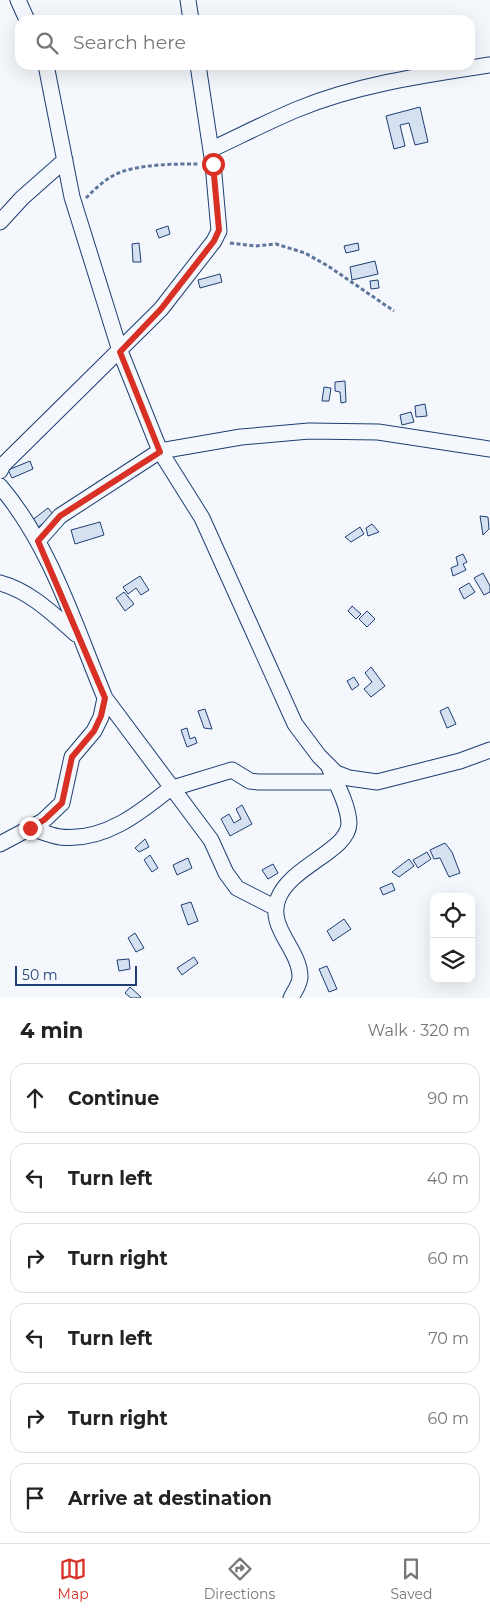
<!DOCTYPE html>
<html lang="en">
<head>
<meta charset="utf-8">
<style>
	:root { --surface:#fff; --page:#f6f6f6; --text:#222; --muted:#767676; --line:#e0e0e0; --accent:#d93025 }
	body { margin:0; font-family:Montserrat,sans-serif; background:var(--page); color:var(--text) }
	.controls { position:absolute; right:15px; bottom:15px; display:grid; overflow:hidden; border-radius:10px; box-shadow:0 5px 20px #0002 }
	.controls button { width:45px; height:45px; display:grid; place-items:center; padding:0; border:0; border-bottom:1px solid var(--line); background:var(--surface); color:var(--text); font:25px sans-serif }
	.scale { position:absolute; left:15px; bottom:12px; width:122px; box-sizing:border-box; padding-left:5px; border:2px solid #1d3f73; border-top:0; font-size:14px; line-height:18px; white-space:nowrap; color:#1d3f73; -webkit-text-stroke:4px #f4f7fb; paint-order:stroke }
	.stop { position:absolute; width:15px; height:15px; margin:-11px; border:4px solid #d93025; border-radius:50%; background:#fff }
	.stop.end { background:#d93025; border-color:#fff; box-shadow:0 1px 5px #0008 }
	.list { margin:0; padding:0; list-style:none }
	h2 { display:flex; justify-content:space-between; align-items:center; height:65px; margin:0; padding:0 20px; font-size:21px }
	h2 small { font-size:16px; font-weight:400; color:var(--muted) }
	.list li { display:grid; grid-template-columns:32px 1fr auto; gap:15px; align-items:center; box-sizing:border-box; height:70px; margin:0 10px 10px; padding:0 10px; border:1px solid var(--line); border-radius:15px }
	.list b { display:block; font-size:19px; white-space:nowrap }
	.list em { font-size:16px; font-style:normal; color:var(--muted) }
	.icon { flex:none; width:28px; height:28px; fill:none; stroke:currentColor; stroke-width:2; stroke-linecap:round; stroke-linejoin:round }
	.map { position:relative; flex:none; width:490px; height:998px; overflow:hidden }
	.search { position:absolute; background:var(--surface); box-shadow:0 5px 20px #0002; left:15px; right:15px; top:15px; height:55px; display:flex; align-items:center; gap:12px; box-sizing:border-box; padding:0 18px; border-radius:15px; color:var(--muted); font-size:19px }
	.sheet { height:545px; background:var(--surface) }
	nav { display:flex; justify-content:space-around; align-items:center; box-sizing:border-box; height:70px; border-top:1px solid var(--line); background:var(--surface); font-size:14px; color:var(--muted) }
	nav a { display:grid; justify-items:center; gap:2px }
	nav .on { color:var(--accent) }
	.map>svg:first-child { display:block }
</style>
</head>
<body>
<div class="map">
<svg width="490" height="998" viewBox="0 0 490 998">
	<rect width="100%" height="100%" fill="#f4f7fb"/>
	<path fill="#d5e0f0" stroke="#1d3f73" d="M 420,107 L 428,142 L 415,145 L 409,123 L 400,125 L 405,146 L 394,149 L 386,116 Z
		M 168,226 L 170,234 L 159,238 L 156,230 Z
		M 139,243 L 141,262 L 133,262 L 132,244 Z
		M 358,243 L 359,250 L 346,253 L 344,246 Z
		M 375,261 L 378,274 L 352,280 L 350,267 Z
		M 220,274 L 222,282 L 200,288 L 198,280 Z
		M 378,280 L 379,288 L 371,289 L 370,281 Z
		M 345,381 L 346,402 L 341,403 L 340,392 L 335,391 L 335,382 Z
		M 324,387 L 331,388 L 329,401 L 322,401 Z
		M 425,404 L 427,416 L 416,417 L 415,406 Z
		M 411,412 L 414,422 L 402,425 L 400,415 Z
		M 30,461 L 33,469 L 12,478 L 8,470 Z
		M 48,508 L 54,515 L 37,528 L 31,521 Z
		M 480,516 L 488,517 L 489,529 L 483,535 Z
		M 100,522 L 104,535 L 75,544 L 71,530 Z
		M 372,524 L 379,532 L 368,536 L 366,528 Z
		M 360,527 L 364,534 L 351,542 L 345,537 Z
		M 463,554 L 467,562 L 463,564 L 466,570 L 453,576 L 451,568 L 458,565 L 456,557 Z
		M 483,573 L 490,586 L 490,592 L 484,595 L 474,578 Z
		M 140,576 L 149,590 L 141,595 L 136,588 L 128,594 L 123,587 Z
		M 469,583 L 475,592 L 464,599 L 459,589 Z
		M 124,592 L 134,604 L 125,611 L 116,598 Z
		M 352,606 L 361,614 L 356,619 L 348,611 Z
		M 367,611 L 375,619 L 367,627 L 359,619 Z
		M 371,667 L 385,686 L 371,697 L 364,689 L 372,682 L 365,673 Z
		M 354,677 L 359,685 L 352,690 L 347,681 Z
		M 448,707 L 456,724 L 447,728 L 440,711 Z
		M 205,709 L 212,729 L 204,728 L 198,711 Z
		M 187,728 L 190,739 L 195,737 L 197,743 L 187,747 L 181,730 Z
		M 242,805 L 252,824 L 230,836 L 221,819 L 229,814 L 234,823 L 241,819 L 236,809 Z
		M 145,839 L 149,847 L 139,852 L 135,848 Z
		M 445,843 L 452,852 L 460,873 L 449,877 L 440,858 L 434,859 L 430,850 Z
		M 427,852 L 431,859 L 418,868 L 413,860 Z
		M 150,855 L 158,868 L 152,872 L 144,860 Z
		M 188,858 L 192,868 L 177,875 L 173,865 Z
		M 409,859 L 414,866 L 399,877 L 392,872 Z
		M 273,864 L 278,873 L 268,879 L 262,870 Z
		M 392,883 L 395,890 L 383,895 L 380,888 Z
		M 191,902 L 198,921 L 188,925 L 181,905 Z
		M 344,919 L 351,929 L 333,941 L 327,931 Z
		M 135,933 L 144,948 L 136,952 L 128,938 Z
		M 194,957 L 198,963 L 182,975 L 177,968 Z
		M 129,959 L 130,969 L 119,971 L 117,960 Z
		M 327,966 L 337,989 L 329,992 L 319,969 Z
		M 130,987 L 141,997 L 140,998 L 131,998 L 125,993 Z"/>
	<g fill="none" stroke-linecap="round" stroke-linejoin="round">
		<defs>
			<path id="street" d="M 18,0 L 27,20
				M 188,0 L 191,20
				M 46,65 L 72,197 L 120,351 L 160,451 L 202,518 L 295,724 L 319,756 L 336,773 L 349,778 L 377,782 L 460,761 L 490,750
				M 212,149 C 240,136 269,121 298,109 C 359,84 425,75 490,65
				M 0,222 L 22,198 L 65,160
				M 0,471 L 3,465 L 161,309 L 214,241 L 219,231 L 213,164 L 198,65
				M 0,486 C 51,546 75,626 105,698 L 101,717 L 94,731 L 72,757 L 62,803 L 43,821 L 0,844
				M 38,541 L 60,516 L 160,451 L 241,437 L 309,431 L 378,432 L 490,449
				M 0,583 C 30,591 53,614 76,634
				M 105,698 L 211,840 L 226,873 L 237,888 L 276,908
				M 173,788 L 232,770 L 250,781 L 258,782 L 335,782
				M 31,828 C 40,831 51,836 60,837 C 104,842 140,813 172,787
				M 291,998 C 294,992 300,984 300,977 C 300,949 267,928 278,899 C 290,866 349,851 349,823 C 348,804 336,783 328,765"/>
		</defs>
		<use href="#street" stroke="#1d3f73" stroke-width="17"/>
		<path stroke="#5e769c" stroke-width="3" stroke-dasharray="4 2.5" stroke-linecap="butt" d="M 86,198 C 96,188 107,177 121,172 C 144,164 174,164 198,164
			M 230,243 L 255,246 L 276,244 L 305,253 L 328,266 L 394,311"/>
		<use href="#street" stroke="#f4f7fb" stroke-width="15"/>
	</g>
	<g fill="none" stroke-linecap="round" stroke-linejoin="round">
		<path stroke="#d93025" stroke-width="6" d="M 30,828 L 44,820 L 62,803 L 72,757 L 94,731 L 101,716 L 105,698 L 38,541 L 60,516 L 160,452 L 120,352 L 161,309 L 214,241 L 219,230 L 213,164"/>
	</g>
</svg>
<div class="controls">
<button><svg class="icon" aria-label="locate" viewBox="0 0 24 24"><circle cx="12" cy="12" r="6"/><path d="M12 2v4M12 18v4M2 12h4M18 12h4"/></svg></button>
<button><svg class="icon" aria-label="layers" viewBox="0 0 24 24"><path d="M12 4l9 5-9 5-9-5zM3 14l9 5 9-5"/></svg></button>
</div>
<div class="scale">50 m</div>
<div class="stop" style="left:213px;top:164px"></div>
<div class="stop end" style="left:30px;top:828px"></div>
<div class="search"><svg class="icon" aria-label="search" viewBox="0 0 24 24"><circle cx="10" cy="10" r="6"/><path d="M15 15l6 6"/></svg>Search here</div>
</div>
<section class="sheet">
<h2>4 min<small>Walk · 320 m</small></h2>
<ul class="list">
<li><svg class="icon" aria-label="ahead" viewBox="0 0 24 24"><path d="M12 20V5M6 11l6-6 6 6"/></svg><div><b>Continue</b></div><em>90 m</em></li>
<li><svg class="icon" aria-label="left" viewBox="0 0 24 24"><path d="M17 20v-9H6M10 6l-5 5 5 5"/></svg><div><b>Turn left</b></div><em>40 m</em></li>
<li><svg class="icon" aria-label="right" viewBox="0 0 24 24"><path d="M7 20v-9h11M14 6l5 5-5 5"/></svg><div><b>Turn right</b></div><em>60 m</em></li>
<li><svg class="icon" aria-label="left" viewBox="0 0 24 24"><path d="M17 20v-9H6M10 6l-5 5 5 5"/></svg><div><b>Turn left</b></div><em>70 m</em></li>
<li><svg class="icon" aria-label="right" viewBox="0 0 24 24"><path d="M7 20v-9h11M14 6l5 5-5 5"/></svg><div><b>Turn right</b></div><em>60 m</em></li>
<li><svg class="icon" aria-label="arrive" viewBox="0 0 24 24"><path d="M6 21V4h12l-3 4 3 4H6"/></svg><div><b>Arrive at destination</b></div></li>
</ul>
</section>
<nav>
<a class="on"><svg class="icon" aria-label="map" viewBox="0 0 24 24"><path d="M3 6l6-2 6 2 6-2v14l-6 2-6-2-6 2zM9 4v14M15 6v14"/></svg>Map</a>
<a><svg class="icon" aria-label="directions" viewBox="0 0 24 24"><path d="M12 3l9 9-9 9-9-9zM9 14v-3h6M13 9l2 2-2 2"/></svg>Directions</a>
<a><svg class="icon" aria-label="saved" viewBox="0 0 24 24"><path d="M7 4h10v16l-5-4-5 4z"/></svg>Saved</a>
</nav>
</body>
</html>
